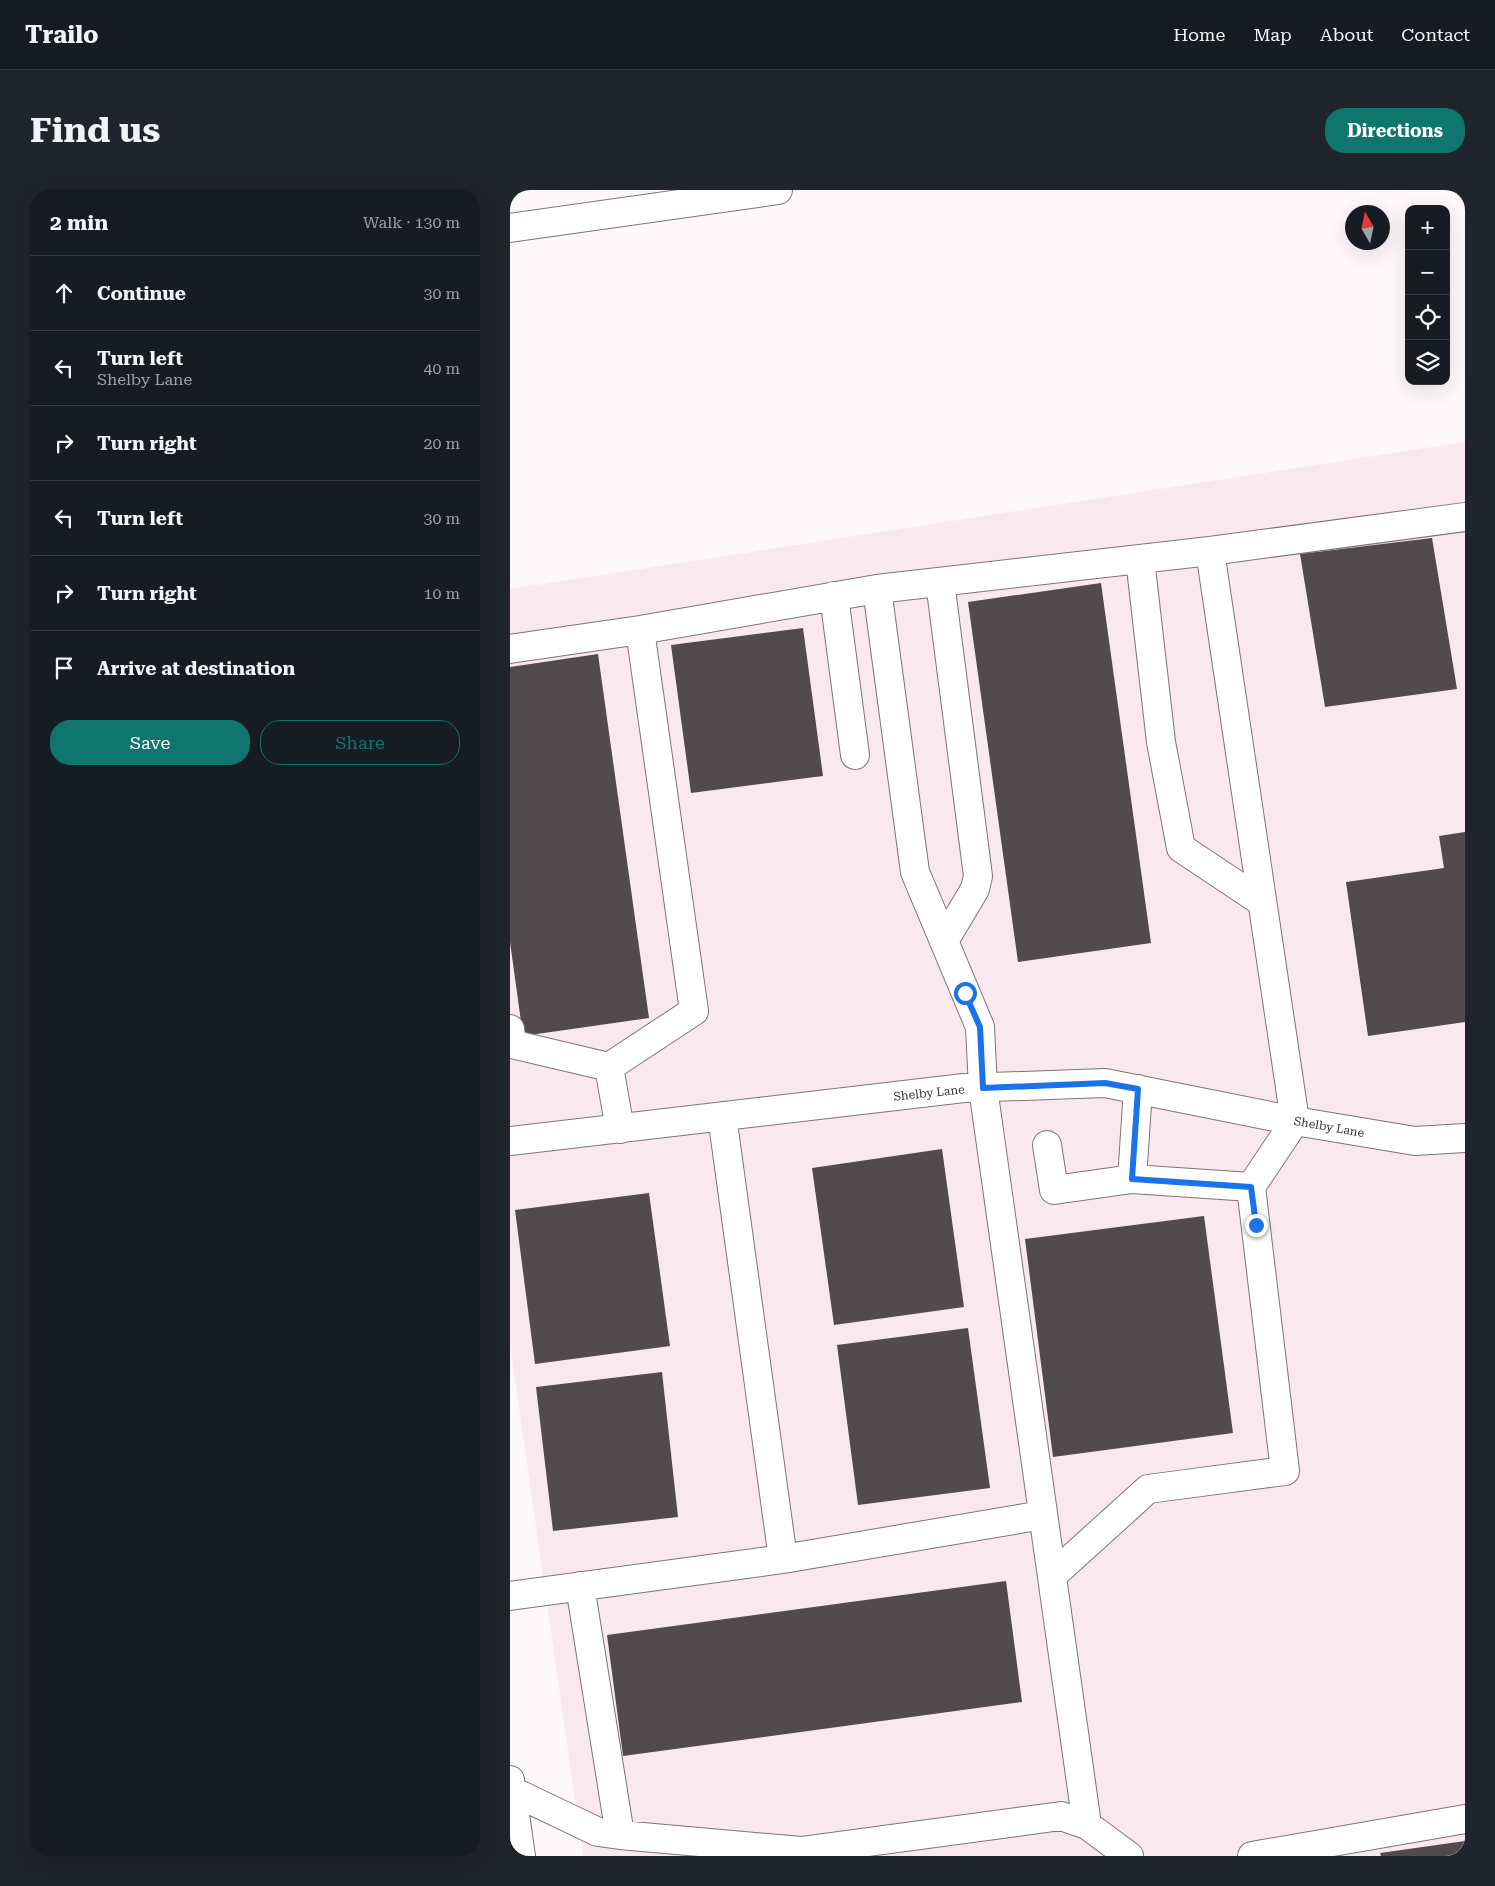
<!DOCTYPE html>
<html lang="en">
<head>
<meta charset="utf-8">
<style>
	:root { --surface:#171b24; --page:#20242c; --text:#f1f3f6; --muted:#9ea1a6; --line:#363941; --accent:#0f766e }
	body { margin:0; font-family:"Roboto Serif",serif; background:var(--page); color:var(--text) }
	.controls { position:absolute; right:15px; top:15px; display:grid; overflow:hidden; border-radius:10px; box-shadow:0 5px 20px #0002 }
	.controls button { width:45px; height:45px; display:grid; place-items:center; padding:0; border:0; border-bottom:1px solid var(--line); background:var(--surface); color:var(--text); font:25px sans-serif }
	.compass { position:absolute; left:835px; top:15px; width:45px; height:45px; border-radius:50%; background:var(--surface); box-shadow:0 5px 20px #0002; rotate:351deg }
	.stop { position:absolute; width:15px; height:15px; margin:-11px; border:4px solid #1a73e8; border-radius:50%; background:#fff }
	.stop.end { background:#1a73e8; border-color:#fff; box-shadow:0 1px 5px #0008 }
	.list { margin:0; padding:0; list-style:none }
	h2 { display:flex; justify-content:space-between; align-items:center; height:65px; margin:0; padding:0 20px; font-size:21px }
	h2 small { font-size:16px; font-weight:400; color:var(--muted) }
	.list li { display:grid; grid-template-columns:32px 1fr auto; gap:15px; align-items:center; box-sizing:border-box; height:75px; padding:0 20px; border-top:1px solid var(--line) }
	.list b { display:block; font-size:19px; white-space:nowrap }
	.list p { margin:0; font-size:16px; white-space:nowrap; color:var(--muted) }
	.list em { font-size:16px; font-style:normal; color:var(--muted) }
	.actions { display:flex; gap:10px; padding:15px 20px }
	.actions a { flex:1; padding:11px 0; border:1px solid var(--accent); border-radius:20px; text-align:center; font-size:18px; color:var(--accent) }
	.actions .main { background:var(--accent); color:#fff }
	.icon { flex:none; width:28px; height:28px; fill:none; stroke:currentColor; stroke-width:2; stroke-linecap:round; stroke-linejoin:round }
	.map { position:relative; flex:none; width:955px; height:1666px; overflow:hidden; border-radius:20px }
	header { display:flex; align-items:center; gap:30px; box-sizing:border-box; height:70px; padding:0 25px; background:var(--surface); border-bottom:1px solid var(--line) }
	header strong { font-size:24px }
	nav { display:flex; gap:28px; margin-inline-start:auto; font-size:18px }
	.intro { display:flex; align-items:center; justify-content:space-between; box-sizing:border-box; height:120px; padding:0 30px }
	h1 { margin:0; font-size:35px }
	.button { padding:12px 22px; border-radius:20px; background:var(--accent); color:#fff; font-size:18px; font-weight:700 }
	main { display:flex; gap:30px; padding:0 30px }
	aside { flex:1; background:var(--surface); border-radius:20px; box-shadow:0 5px 20px #0002 }
	.map>svg:first-child { display:block }
</style>
</head>
<body>
<header>
<strong>Trailo</strong>
<nav><a>Home</a><a>Map</a><a>About</a><a>Contact</a></nav>
</header>
<div class="intro"><h1>Find us</h1><a class="button">Directions</a></div>
<main>
<aside>
<h2>2 min<small>Walk · 130 m</small></h2>
<ul class="list">
<li><svg class="icon" aria-label="ahead" viewBox="0 0 24 24"><path d="M12 20V5M6 11l6-6 6 6"/></svg><div><b>Continue</b></div><em>30 m</em></li>
<li><svg class="icon" aria-label="left" viewBox="0 0 24 24"><path d="M17 20v-9H6M10 6l-5 5 5 5"/></svg><div><b>Turn left</b><p>Shelby Lane</p></div><em>40 m</em></li>
<li><svg class="icon" aria-label="right" viewBox="0 0 24 24"><path d="M7 20v-9h11M14 6l5 5-5 5"/></svg><div><b>Turn right</b></div><em>20 m</em></li>
<li><svg class="icon" aria-label="left" viewBox="0 0 24 24"><path d="M17 20v-9H6M10 6l-5 5 5 5"/></svg><div><b>Turn left</b></div><em>30 m</em></li>
<li><svg class="icon" aria-label="right" viewBox="0 0 24 24"><path d="M7 20v-9h11M14 6l5 5-5 5"/></svg><div><b>Turn right</b></div><em>10 m</em></li>
<li><svg class="icon" aria-label="arrive" viewBox="0 0 24 24"><path d="M6 21V4h12l-3 4 3 4H6"/></svg><div><b>Arrive at destination</b></div></li>
</ul>
<div class="actions"><a class="main">Save</a><a>Share</a></div>
</aside>
<div class="map">
<svg width="955" height="1666" viewBox="0 0 955 1666">
	<rect width="100%" height="100%" fill="#fef8fa"/>
	<path fill="#f9e9ee" d="M 955,252 L 955,1666 L 73,1666 L 0,1154 L 0,399 Z"/>
	<path fill="#534a4d" d="M 922,348 L 947,499 L 815,517 L 790,364 Z
		M 591,393 L 641,753 L 508,772 L 458,412 Z
		M 293,438 L 313,586 L 181,603 L 161,455 Z
		M 88,464 L 139,828 L 13,846 L 0,752 L 0,477 Z
		M 955,642 L 955,832 L 858,846 L 836,692 L 934,678 L 929,646 Z
		M 432,959 L 454,1117 L 324,1135 L 302,978 Z
		M 139,1003 L 160,1156 L 25,1174 L 5,1020 Z
		M 694,1026 L 723,1243 L 543,1267 L 515,1049 Z
		M 458,1138 L 480,1298 L 348,1315 L 327,1155 Z
		M 152,1182 L 168,1327 L 43,1341 L 26,1197 Z
		M 496,1391 L 512,1512 L 113,1566 L 97,1445 Z
		M 955,1651 L 955,1666 L 871,1666 L 870,1663 Z"/>
	<g fill="none" stroke-linecap="round" stroke-linejoin="round">
		<defs>
			<path id="minor" d="M 0,38 L 268,0
				M 630,369 L 651,552 L 671,658 L 752,712
				M 430,392 L 468,686 L 465,699 L 434,751
				M 367,399 L 405,682 L 470,837 L 473,898 L 577,1635 L 619,1666
				M 324,406 L 345,565
				M 0,459 L 130,440 L 367,399 L 700,361 L 955,327
				M 0,839 L 2,854 L 99,877
				M 628,899 L 622,989 L 741,997
				M 212,926 L 273,1369
				M 110,939 L 99,877 L 184,821 L 130,440
				M 0,951 L 454,898 L 595,893 L 785,931 L 905,951 L 955,948
				M 537,955 L 544,1000 L 622,989
				M 542,1386 L 638,1299 L 775,1281 L 741,997 L 785,931 L 700,361
				M 70,1396 L 110,1645
				M 0,1406 L 273,1369 L 533,1325
				M 0,1590 L 11,1666
				M 2,1601 L 88,1642 L 110,1645 L 291,1661 L 551,1626 L 577,1635
				M 742,1666 L 955,1629"/>
		</defs>
		<use href="#minor" stroke="#7e7477" stroke-width="30"/>
		<use href="#minor" stroke="#fff" stroke-width="28"/>
	</g>
	<g fill="none" stroke-linecap="round" stroke-linejoin="round">
		<path stroke="#1a73e8" stroke-width="6" d="M 455,803 L 470,837 L 473,898 L 595,893 L 628,899 L 622,989 L 741,997 L 746,1035"/>
	</g>
	<g text-anchor="middle" dominant-baseline="central" stroke-width="5" stroke-linejoin="round" paint-order="stroke">
		<g font-size="12" fill="#393536" stroke="#fff">
			<text transform="translate(419 903) rotate(-6)">Shelby Lane</text>
			<text transform="translate(819 937) rotate(10)">Shelby Lane</text>
		</g>
	</g>
</svg>
<div class="controls">
<button>+</button>
<button>−</button>
<button><svg class="icon" aria-label="locate" viewBox="0 0 24 24"><circle cx="12" cy="12" r="6"/><path d="M12 2v4M12 18v4M2 12h4M18 12h4"/></svg></button>
<button><svg class="icon" aria-label="layers" viewBox="0 0 24 24"><path d="M12 4l9 5-9 5-9-5zM3 14l9 5 9-5"/></svg></button>
</div>
<svg class="compass" viewBox="-18 -18 36 36"><path d="M0-13l5 13h-10z" fill="#e53935"/><path d="M0 13l5-13h-10z" fill="#9ea1a6"/></svg>
<div class="stop" style="left:455px;top:803px"></div>
<div class="stop end" style="left:746px;top:1035px"></div>
</div>
</main>
</body>
</html>
